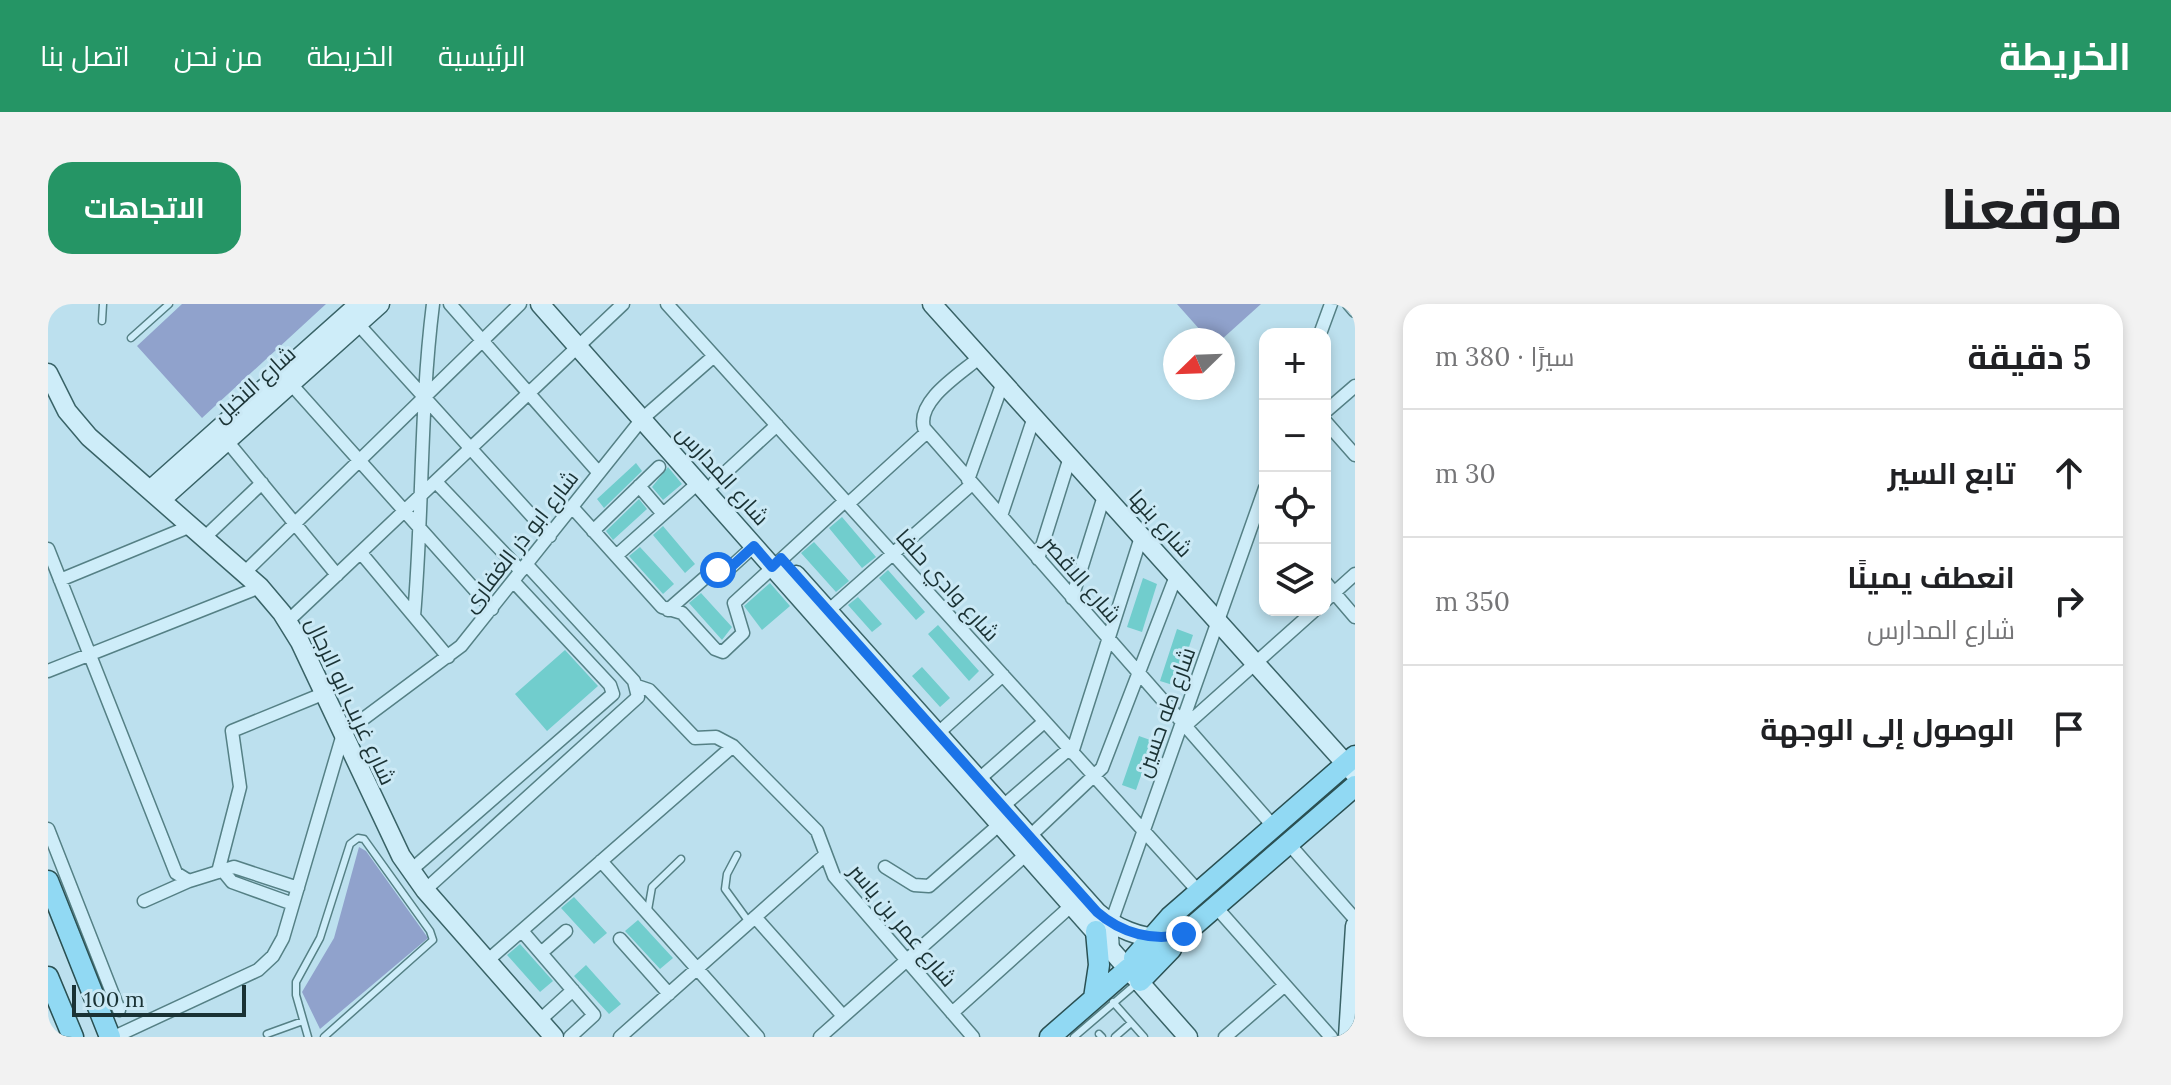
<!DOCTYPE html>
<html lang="ar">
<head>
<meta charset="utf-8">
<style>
	:root { --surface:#fff; --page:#f2f2f2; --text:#202124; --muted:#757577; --line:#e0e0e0; --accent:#259565 }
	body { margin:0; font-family:Lora,Cairo,serif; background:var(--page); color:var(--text); direction:rtl }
	.controls { position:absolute; right:24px; top:24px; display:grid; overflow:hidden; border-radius:16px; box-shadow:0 4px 12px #0003 }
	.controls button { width:72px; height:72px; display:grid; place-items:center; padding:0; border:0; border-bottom:2px solid var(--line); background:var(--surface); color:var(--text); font:40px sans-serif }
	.compass { position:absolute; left:1115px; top:24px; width:72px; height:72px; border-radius:50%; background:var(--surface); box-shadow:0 4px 12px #0003; rotate:247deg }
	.scale { position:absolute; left:24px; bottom:20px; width:174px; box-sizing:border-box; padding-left:8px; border:4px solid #1a3234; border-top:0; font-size:22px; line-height:28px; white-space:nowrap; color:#1a3234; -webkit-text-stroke:6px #cbe9f5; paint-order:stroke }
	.stop { position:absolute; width:24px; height:24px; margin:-18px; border:6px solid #1a73e8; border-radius:50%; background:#fff }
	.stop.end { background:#1a73e8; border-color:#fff; box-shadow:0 2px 8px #0008 }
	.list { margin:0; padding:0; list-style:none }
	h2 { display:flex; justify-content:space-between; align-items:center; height:104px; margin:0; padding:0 32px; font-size:34px }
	h2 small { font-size:26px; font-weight:400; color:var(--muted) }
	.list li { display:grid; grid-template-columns:52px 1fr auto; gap:24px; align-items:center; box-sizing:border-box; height:128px; padding:0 32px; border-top:2px solid var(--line) }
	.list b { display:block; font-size:30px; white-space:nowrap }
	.list p { margin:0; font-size:26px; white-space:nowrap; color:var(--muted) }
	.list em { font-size:26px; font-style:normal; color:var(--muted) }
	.icon { flex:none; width:44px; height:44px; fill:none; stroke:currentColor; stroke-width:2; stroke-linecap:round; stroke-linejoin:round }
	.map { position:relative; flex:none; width:1307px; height:733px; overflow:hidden; direction:ltr; border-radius:24px }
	header { display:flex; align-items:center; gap:48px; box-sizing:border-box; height:112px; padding:0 40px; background:var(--accent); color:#fff }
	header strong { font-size:38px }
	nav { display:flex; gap:44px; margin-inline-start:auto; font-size:28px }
	.intro { display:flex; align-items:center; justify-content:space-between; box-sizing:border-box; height:192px; padding:0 48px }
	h1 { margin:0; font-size:56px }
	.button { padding:20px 36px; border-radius:24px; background:var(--accent); color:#fff; font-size:28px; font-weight:700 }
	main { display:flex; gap:48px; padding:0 48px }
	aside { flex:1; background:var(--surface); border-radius:24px; box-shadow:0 4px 12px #0003 }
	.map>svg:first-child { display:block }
</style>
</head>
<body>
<header>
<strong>الخريطة</strong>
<nav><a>الرئيسية</a><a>الخريطة</a><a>من نحن</a><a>اتصل بنا</a></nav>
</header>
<div class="intro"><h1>موقعنا</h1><a class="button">الاتجاهات</a></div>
<main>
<aside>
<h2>5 دقيقة<small>سيرًا · 380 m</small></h2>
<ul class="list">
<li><svg class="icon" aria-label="ahead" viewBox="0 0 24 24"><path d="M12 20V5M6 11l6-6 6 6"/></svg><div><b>تابع السير</b></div><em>30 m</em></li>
<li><svg class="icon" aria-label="right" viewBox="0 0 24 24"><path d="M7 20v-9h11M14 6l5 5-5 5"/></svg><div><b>انعطف يمينًا</b><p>شارع المدارس</p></div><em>350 m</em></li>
<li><svg class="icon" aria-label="arrive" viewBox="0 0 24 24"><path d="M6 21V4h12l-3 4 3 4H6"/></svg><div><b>الوصول إلى الوجهة</b></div></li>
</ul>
</aside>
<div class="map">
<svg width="1307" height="733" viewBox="0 0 1307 733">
	<rect width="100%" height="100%" fill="#bce0ee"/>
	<path fill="#90a2cc" d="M 134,0 L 278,0 L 154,114 L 89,42 Z
		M 1129,0 L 1213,0 L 1173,36 L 1161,36 Z
		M 311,543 L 318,547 L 380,634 L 272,725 L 254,688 L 286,634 Z"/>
	<path fill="#71cdcd" d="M 588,159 L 594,167 L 556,204 L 549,195 Z
		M 620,163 L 634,180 L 615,196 L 604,183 Z
		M 591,195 L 599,205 L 565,236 L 558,227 Z
		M 794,213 L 828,253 L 814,264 L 781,224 Z
		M 615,222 L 647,260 L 637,269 L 605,231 Z
		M 766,238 L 801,277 L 788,288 L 753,249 Z
		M 592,243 L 626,280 L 615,290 L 581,252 Z
		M 840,266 L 877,308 L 868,316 L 831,274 Z
		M 1095,274 L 1109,280 L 1094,328 L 1079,323 Z
		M 722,279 L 742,302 L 714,326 L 696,302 Z
		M 653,289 L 684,323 L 674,336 L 641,299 Z
		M 810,293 L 834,320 L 824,328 L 800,301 Z
		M 890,321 L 931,367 L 921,377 L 880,330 Z
		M 1129,325 L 1145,331 L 1128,382 L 1112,377 Z
		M 517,346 L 550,382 L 499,427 L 467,390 Z
		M 874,363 L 902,394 L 892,403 L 864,372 Z
		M 1091,432 L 1105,437 L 1088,486 L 1074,481 Z
		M 526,593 L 559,629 L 546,640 L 513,604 Z
		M 590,616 L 625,654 L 612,665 L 577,627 Z
		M 472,640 L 505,677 L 492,688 L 459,651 Z
		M 538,661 L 573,700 L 561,710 L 526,672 Z"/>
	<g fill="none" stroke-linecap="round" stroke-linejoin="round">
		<defs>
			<path id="lane" d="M 54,17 L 55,0
				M 83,34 L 121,0
				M 689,551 L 679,570 L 677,585 L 701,618
				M 600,606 L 604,583 L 633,555
				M 1065,698 L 1096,733
				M 219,730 L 255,717
				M 1051,730 L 1054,733
				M 260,733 L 248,691 L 248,678 L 272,634 L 302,540 L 310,534 L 316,535 L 382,627 L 385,636 L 276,733
				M 1026,733 L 1089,679
				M 1067,733 L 1083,719"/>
			<path id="street" d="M 402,0 L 551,169
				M 619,0 L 1151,588
				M 1301,0 L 1307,7
				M 310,20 L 502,232
				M 1272,30 L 1283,0
				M 932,53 C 914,69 868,96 876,124 L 1226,523
				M 243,80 L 444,305
				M 1277,108 L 1307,82
				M 1277,117 L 1307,151
				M 179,137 L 289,271
				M 920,176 L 955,78
				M 388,178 L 473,267
				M 666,179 L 729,121
				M 591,182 L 615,210
				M 800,200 L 879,128
				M 524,203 L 614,303 L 634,309 L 667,345 L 675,348 L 695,329 L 686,299 L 797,197
				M 953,212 L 986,113
				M 545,227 L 611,163
				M 156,234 L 214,179
				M 0,245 L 128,569 L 141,577 L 186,563 L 250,584
				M 313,249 L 400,353
				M 568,252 L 650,179
				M 990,255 L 1022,153
				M 196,269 L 472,0
				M 12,276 L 143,222
				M 1277,278 L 1307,313
				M 1024,294 L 1056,192
				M 1277,297 L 1307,270
				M 620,306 L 660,271 L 683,263 L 706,242
				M 780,307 L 924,180
				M 366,312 C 375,208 372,103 385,0
				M 240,317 L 575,0
				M 0,367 L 212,283
				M 589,382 L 601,386 L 647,434 L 668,433 L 685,442 L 769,527 L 786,572 L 925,733
				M 1137,422 L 1267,306
				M 889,430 L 955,371
				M 1024,449 L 1093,233
				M 930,476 L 996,418
				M 954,503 L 1021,445
				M 0,525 L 71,706
				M 981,533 L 1054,464 L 1128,272
				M 1241,540 L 1307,615
				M 553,557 L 710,733
				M 837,563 L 866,581 L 881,582 L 952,520
				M 175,567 L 184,578 L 245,600
				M 362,567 L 565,390 L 562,381 L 465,277
				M 170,568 L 192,483 L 184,427 L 277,389
				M 377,586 L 590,393 L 586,377 L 479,261
				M 96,597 L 141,577
				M 1168,603 L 1283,733
				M 707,613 L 795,712
				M 474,627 L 546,711 L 522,733
				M 572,635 L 621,690
				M 1065,646 L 1063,619 L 1217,184
				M 493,649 L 518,627
				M 439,657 L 685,442
				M 904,709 L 1024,601
				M 492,716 L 525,686
				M 66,733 L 210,666 L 225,652 L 235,634 L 295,430 L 413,342 L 594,115 L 666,52
				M 572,733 L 777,551
				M 772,733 L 982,547
				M 1177,733 L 1237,681"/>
			<path id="secondary" d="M 492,0 L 1140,733
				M 884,0 L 1307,470
				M 0,69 L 19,107 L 41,133 L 212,283 L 234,309 L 252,338 L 353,552 L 377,586 L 506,733
				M 102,186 L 311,0
				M 113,196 L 332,0
				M 748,271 L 1049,608 C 1067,624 1093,635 1117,634
				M 1300,733 L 1307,622"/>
			<path id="primary" d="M 0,577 L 62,733
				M 1086,654 L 1122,613 L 1307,452
				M 0,673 L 25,733
				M 1092,677 L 1123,645
				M 1046,694 L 1051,661 L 1048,627
				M 1002,733 L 1080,665 L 1136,630 L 1307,482"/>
		</defs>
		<use href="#lane" stroke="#558085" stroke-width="9"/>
		<use href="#street" stroke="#558085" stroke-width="15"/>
		<use href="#secondary" stroke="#396367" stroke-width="21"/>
		<use href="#primary" stroke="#2a5052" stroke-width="23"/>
		<use href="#lane" stroke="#ceedf9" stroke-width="6"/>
		<use href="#street" stroke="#ceedf9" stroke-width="12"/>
		<use href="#secondary" stroke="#ceedf9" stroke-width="18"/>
		<use href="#primary" stroke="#91d9f3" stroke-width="20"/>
	</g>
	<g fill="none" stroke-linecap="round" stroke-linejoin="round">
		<path stroke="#1a73e8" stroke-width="10" d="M 670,266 L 683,263 L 706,242 L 724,263 L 733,254 L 1049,608 C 1073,629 1105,638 1136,630"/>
	</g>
	<g text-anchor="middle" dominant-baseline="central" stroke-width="6" stroke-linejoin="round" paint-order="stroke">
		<g font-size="22" fill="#1a3234" stroke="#cbe9f5">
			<text transform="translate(206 80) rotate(-42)">شارع النخيل</text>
			<text transform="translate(675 171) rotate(48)">شارع المدارس</text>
			<text transform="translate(1113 219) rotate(48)">شارع بنها</text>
			<text transform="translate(472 237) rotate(-52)">شارع ابو ذر الغفارى</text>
			<text transform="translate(1034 275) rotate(49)">شارع الاقصر</text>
			<text transform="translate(900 281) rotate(48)">شارع وادي حلفا</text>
			<text transform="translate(303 397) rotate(65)">شارع غريب ابو الرجال</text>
			<text transform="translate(1117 408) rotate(-70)">شارع طه حسين</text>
			<text transform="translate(855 621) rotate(50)">شارع عمر بن ياسر</text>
		</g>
	</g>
</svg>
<div class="controls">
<button>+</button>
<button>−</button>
<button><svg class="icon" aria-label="locate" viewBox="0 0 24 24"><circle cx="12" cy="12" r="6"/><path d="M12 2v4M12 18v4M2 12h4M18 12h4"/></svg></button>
<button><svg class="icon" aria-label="layers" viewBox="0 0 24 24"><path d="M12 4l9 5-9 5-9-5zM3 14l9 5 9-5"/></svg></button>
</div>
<svg class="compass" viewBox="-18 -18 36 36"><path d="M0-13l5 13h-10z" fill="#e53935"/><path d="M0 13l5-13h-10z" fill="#757577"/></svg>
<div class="scale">100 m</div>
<div class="stop" style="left:670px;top:266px"></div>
<div class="stop end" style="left:1136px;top:630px"></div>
</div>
</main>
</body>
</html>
